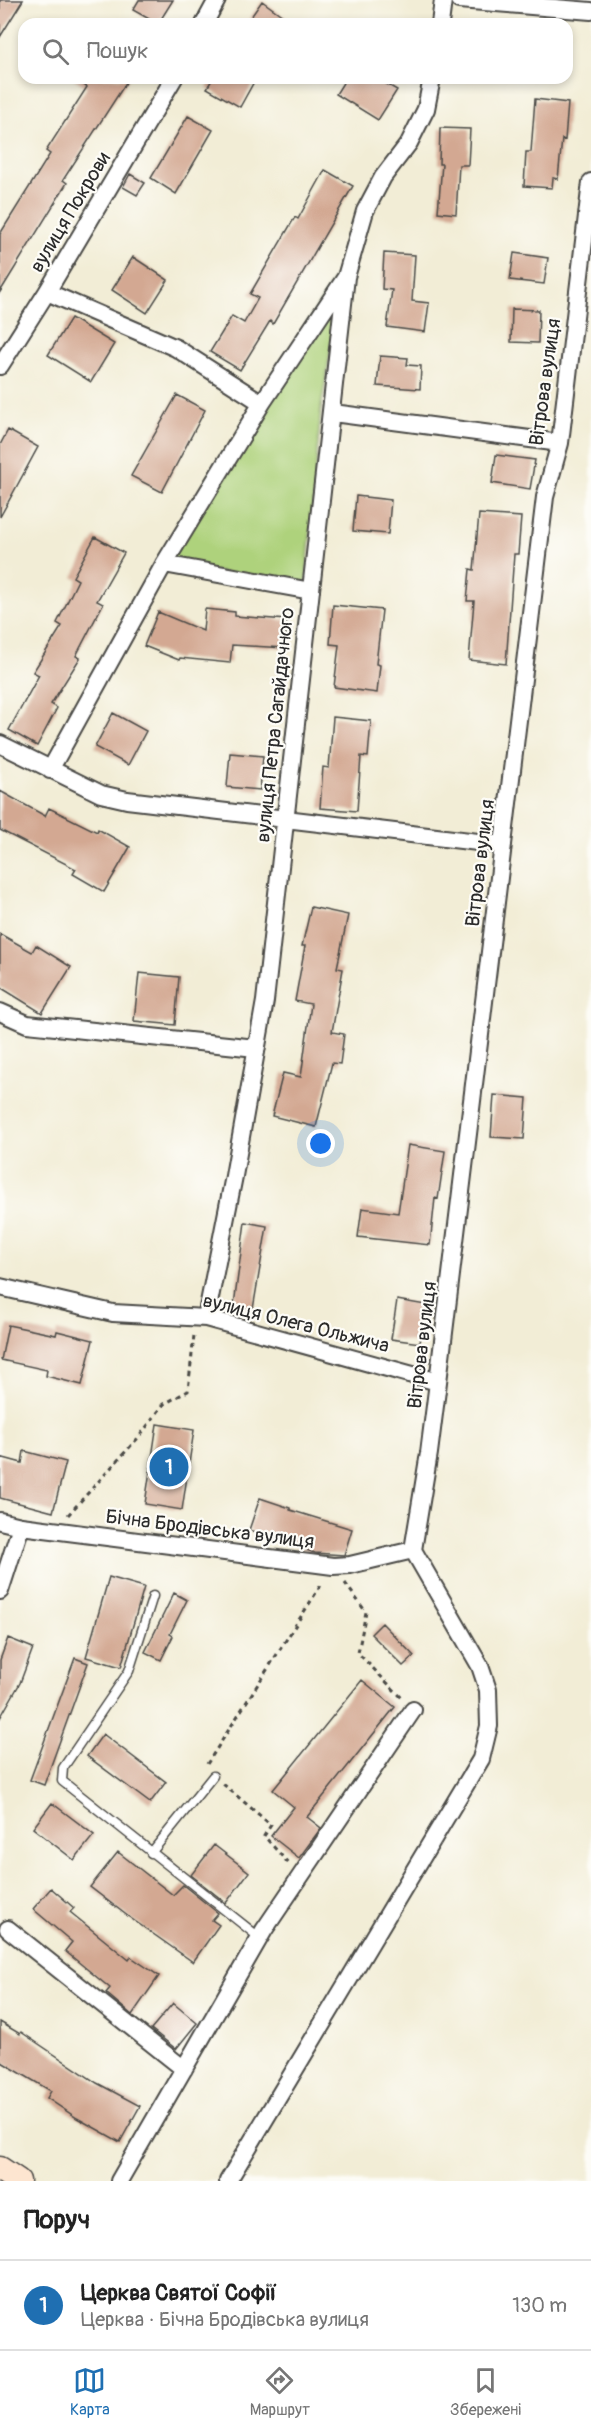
<!DOCTYPE html>
<html lang="uk">
<head>
<meta charset="utf-8">
<style>
	:root { --surface:#fff; --page:#f2f2f2; --text:#222; --muted:#767676; --line:#e0e0e0; --accent:#1f6fb2 }
	body { margin:0; font-family:Pangolin,sans-serif; background:var(--page); color:var(--text) }
	.you { position:absolute; left:321px; top:1144px; width:21px; height:21px; margin:-15px; border:4px solid #fff; border-radius:50%; background:#1a73e8; box-shadow:0 0 0 9px #1a73e833 }
	.badge { display:grid; place-items:center; width:39px; height:39px; border-radius:50%; background:var(--accent); color:#fff; font-size:20px; font-weight:700 }
	.pin { position:absolute; translate:-50% -50%; border:3px solid #fff; box-shadow:0 2px 6px #0006 }
	.list { margin:0; padding:0; list-style:none }
	h2 { display:flex; justify-content:space-between; align-items:center; height:78px; margin:0; padding:0 24px; font-size:26px }
	h2 small { font-size:20px; font-weight:400; color:var(--muted) }
	.list li { display:grid; grid-template-columns:39px 1fr auto; gap:18px; align-items:center; box-sizing:border-box; height:90px; padding:0 24px; border-top:2px solid var(--line) }
	.list b { display:block; font-size:22px; white-space:nowrap }
	.list p { margin:0; font-size:20px; white-space:nowrap; color:var(--muted) }
	.list em { font-size:20px; font-style:normal; color:var(--muted) }
	.icon { flex:none; width:33px; height:33px; fill:none; stroke:currentColor; stroke-width:2; stroke-linecap:round; stroke-linejoin:round }
	.map { position:relative; flex:none; width:591px; height:2181px; overflow:hidden }
	.search { position:absolute; background:var(--surface); box-shadow:0 3px 9px #0003; left:18px; right:18px; top:18px; height:66px; display:flex; align-items:center; gap:15px; box-sizing:border-box; padding:0 21px; border-radius:18px; color:var(--muted); font-size:22px }
	.sheet { height:168px; background:var(--surface) }
	nav { display:flex; justify-content:space-around; align-items:center; box-sizing:border-box; height:84px; border-top:2px solid var(--line); background:var(--surface); font-size:16px; color:var(--muted) }
	nav a { display:grid; justify-items:center; gap:3px }
	nav .on { color:var(--accent) }
	.map>svg:first-child { display:block }
</style>
</head>
<body>
<div class="map">
<svg width="591" height="2181" viewBox="0 0 591 2181">
	<rect width="100%" height="100%" fill="#fdfcf7"/>
	<filter id="ink" filterUnits="userSpaceOnUse"><feTurbulence type="fractalNoise" baseFrequency=".0167" numOctaves="2"/><feDisplacementMap in="SourceGraphic" scale="12" xChannelSelector="R" yChannelSelector="G"/><feConvolveMatrix kernelMatrix="1 2 1 2 8 2 1 2 1" color-interpolation-filters="sRGB"/></filter>
	<filter id="wash" filterUnits="userSpaceOnUse"><feTurbulence type="fractalNoise" baseFrequency=".008" numOctaves="4" result="noise"/><feDisplacementMap in="SourceGraphic" scale="24" xChannelSelector="R" yChannelSelector="G"/><feGaussianBlur stdDeviation="1.35" result="paint"/><feColorMatrix in="noise" values="0 0 0 0 0 0 0 0 0 0 0 0 0 0 0 0 0 1.4 0 .05"/><feComposite in="paint" operator="in"/></filter>
	<g filter="url(#wash)">
		<rect width="100%" height="100%" fill="#f2edd6"/>
		<path fill="#aed27b" stroke="#6c7e53" stroke-width="1.5" d="M 346,258 L 321,408 L 306,585 L 164,564 Z"/>
		<g id="blocks">
			<path fill="#d3a892" d="M 0,0 L 23,0 L 0,37 Z
				M 139,0 L 173,0 L 158,24 L 133,10 Z
				M 262,1 L 294,24 L 246,24 Z
				M 73,78 L 129,78 L 63,180 L 67,183 L 0,292 L 0,234 L 50,154 L 46,151 L 87,87 Z
				M 213,78 L 256,78 L 240,107 L 207,88 Z
				M 346,78 L 376,78 L 397,90 L 378,120 L 336,94 Z
				M 535,99 L 568,103 L 565,140 L 562,139 L 558,179 L 553,178 L 552,188 L 524,186 L 526,152 L 531,152 Z
				M 188,116 L 213,130 L 176,194 L 151,178 Z
				M 440,128 L 470,129 L 468,165 L 459,165 L 456,214 L 438,212 L 442,164 L 439,164 Z
				M 325,170 L 353,186 L 273,324 L 270,321 L 240,370 L 210,352 L 232,316 L 244,323 L 258,298 L 250,294 L 295,217 L 298,219 Z
				M 130,174 L 145,183 L 137,195 L 123,187 Z
				M 384,253 L 415,255 L 412,301 L 429,303 L 425,332 L 387,327 L 392,290 L 382,289 Z
				M 514,253 L 548,258 L 544,284 L 510,280 Z
				M 133,257 L 168,280 L 147,313 L 112,290 Z
				M 512,309 L 539,310 L 538,343 L 511,342 Z
				M 71,318 L 114,344 L 91,382 L 48,355 Z
				M 380,356 L 408,358 L 407,365 L 421,366 L 420,389 L 377,386 Z
				M 177,395 L 205,410 L 162,492 L 131,476 Z
				M 8,430 L 38,447 L 0,517 L 0,445 Z
				M 496,455 L 535,460 L 530,489 L 492,483 Z
				M 356,496 L 391,500 L 388,534 L 353,531 Z
				M 479,514 L 521,517 L 518,554 L 514,554 L 506,664 L 469,660 L 474,601 L 467,601 L 470,569 L 474,570 Z
				M 95,537 L 124,553 L 97,601 L 103,604 L 76,656 L 80,658 L 51,704 L 57,708 L 37,746 L 9,730 L 39,675 L 33,672 L 62,626 L 57,623 L 78,580 L 73,577 Z
				M 333,605 L 382,610 L 376,664 L 380,665 L 377,693 L 334,687 L 339,645 L 330,644 Z
				M 205,609 L 235,612 L 235,616 L 287,620 L 285,648 L 232,645 L 230,663 L 180,658 L 179,660 L 144,646 L 158,612 L 203,631 Z
				M 113,713 L 146,731 L 128,765 L 95,747 Z
				M 333,717 L 371,721 L 368,757 L 361,756 L 357,811 L 320,808 L 323,767 L 329,768 Z
				M 230,753 L 263,756 L 260,790 L 227,787 Z
				M 0,791 L 45,816 L 49,808 L 97,832 L 98,829 L 130,847 L 104,892 L 73,874 L 76,869 L 0,830 Z
				M 311,907 L 348,915 L 337,968 L 343,969 L 332,1032 L 344,1034 L 340,1064 L 332,1063 L 316,1127 L 272,1116 L 283,1073 L 301,1077 L 311,1004 L 295,1001 L 305,946 L 302,946 Z
				M 0,934 L 32,952 L 36,945 L 71,967 L 42,1013 L 0,987 Z
				M 139,973 L 179,977 L 175,1025 L 134,1021 Z
				M 494,1095 L 527,1098 L 524,1139 L 491,1137 Z
				M 408,1145 L 445,1151 L 438,1199 L 435,1198 L 430,1245 L 358,1237 L 362,1208 L 398,1213 Z
				M 245,1222 L 267,1226 L 253,1309 L 234,1305 Z
				M 397,1300 L 426,1305 L 420,1343 L 391,1339 Z
				M 8,1325 L 56,1335 L 57,1331 L 93,1340 L 82,1385 L 46,1376 L 47,1370 L 1,1360 Z
				M 157,1424 L 194,1430 L 182,1510 L 145,1504 Z
				M 24,1451 L 66,1462 L 53,1512 L 0,1498 L 0,1457 L 22,1463 Z
				M 260,1498 L 290,1508 L 290,1510 L 352,1529 L 344,1555 L 315,1553 L 249,1530 Z
				M 109,1577 L 144,1587 L 121,1667 L 86,1657 Z
				M 174,1593 L 187,1600 L 170,1634 L 173,1636 L 161,1660 L 145,1652 Z
				M 382,1623 L 414,1656 L 403,1666 L 371,1634 Z
				M 8,1638 L 33,1648 L 20,1683 L 0,1718 L 0,1660 Z
				M 75,1658 L 88,1663 L 44,1785 L 30,1780 Z
				M 362,1680 L 395,1707 L 307,1817 L 321,1828 L 299,1858 L 271,1836 L 294,1807 L 273,1790 Z
				M 103,1734 L 166,1782 L 150,1803 L 87,1756 Z
				M 52,1803 L 94,1835 L 74,1860 L 33,1828 Z
				M 214,1845 L 249,1872 L 226,1903 L 191,1875 Z
				M 118,1852 L 173,1895 L 183,1885 L 218,1913 L 212,1920 L 219,1925 L 193,1962 L 129,1917 L 90,1887 Z
				M 51,1888 L 74,1908 L 70,1912 L 129,1960 L 131,1957 L 159,1976 L 132,2015 L 106,1993 L 110,1988 L 65,1951 L 72,1942 L 33,1909 Z
				M 173,2003 L 197,2023 L 176,2049 L 151,2029 Z
				M 0,2022 L 20,2034 L 21,2032 L 97,2083 L 140,2106 L 120,2142 L 77,2118 L 47,2098 L 51,2091 L 0,2061 Z"/>
		</g>
	</g>
	<g filter="url(#ink)">
		<use href="#blocks" fill-opacity="0" stroke="#494845" stroke-width="1.5"/>
		<g fill="none" stroke-linecap="round" stroke-linejoin="round">
			<defs>
				<path id="lane" d="M 153,1596 L 129,1671 L 63,1768 L 62,1781 L 260,1938
					M 151,1853 L 213,1776"/>
				<path id="street" d="M 459,0 L 591,11
					M 204,24 L 217,0
					M 440,24 L 443,0
					M 47,292 L 176,348 L 262,403
					M 0,366 L 47,292 L 174,78
					M 333,413 L 560,443
					M 164,564 L 311,591
					M 0,744 L 101,794 L 127,800 L 503,845
					M 50,770 L 164,564 L 262,403 L 346,277 L 365,211 L 383,177 L 409,143 L 426,109 L 432,78
					M 0,1012 L 27,1024 L 256,1048
					M 0,1287 L 113,1313 L 206,1318 L 438,1382
					M 206,1318 L 234,1176 L 265,1001 L 346,277
					M 0,1521 L 21,1526 L 333,1566 L 350,1565 L 413,1550
					M 413,1550 L 429,1453 L 438,1382 L 545,497 L 560,443 L 591,182
					M 0,1591 L 21,1526
					M 8,1929 L 184,2069
					M 119,2181 L 264,1930 L 413,1710
					M 228,2181 L 481,1759 L 489,1726 L 488,1690 L 480,1666 L 413,1550"/>
				<path id="secondary" d="M 0,2169 L 18,2181"/>
			</defs>
			<use href="#lane" stroke="#494845" stroke-width="11"/>
			<use href="#street" stroke="#494845" stroke-width="20"/>
			<use href="#secondary" stroke="#494845" stroke-width="27"/>
			<path stroke="#494845" stroke-width="3" stroke-dasharray="4.5 4.5" stroke-linecap="butt" d="M 68,1515 L 138,1438 L 164,1404 L 188,1391 L 194,1335
				M 345,1583 L 366,1612 L 358,1653 L 402,1698
				M 207,1764 L 323,1582
				M 223,1784 L 271,1825 L 264,1836 L 289,1864"/>
			<use href="#lane" stroke="#fff" stroke-width="8"/>
			<use href="#street" stroke="#fff" stroke-width="16"/>
			<use href="#secondary" stroke="#fde5d0" stroke-width="24"/>
		</g>
	</g>
	<g text-anchor="middle" dominant-baseline="central" stroke-width="4.5" stroke-linejoin="round" paint-order="stroke">
		<g font-size="20" fill="#2b2b2b" stroke="#fdfcf7">
			<text transform="translate(70 212) rotate(-59)">вулиця Покрови</text>
			<text transform="translate(545 382) rotate(-82)">Вітрова вулиця</text>
			<text transform="translate(275 725) rotate(-84)">вулиця Петра Сагайдачного</text>
			<text transform="translate(480 863) rotate(-83)">Вітрова вулиця</text>
			<text transform="translate(296 1323) rotate(14)">вулиця Олега Ольжича</text>
			<text transform="translate(422 1345) rotate(-83)">Вітрова вулиця</text>
			<text transform="translate(210 1529) rotate(7)">Бічна Бродівська вулиця</text>
		</g>
	</g>
</svg>
<div class="you"></div>
<div class="pin badge" style="left:169px;top:1467px">1</div>
<div class="search"><svg class="icon" aria-label="search" viewBox="0 0 24 24"><circle cx="10" cy="10" r="6"/><path d="M15 15l6 6"/></svg>Пошук</div>
</div>
<section class="sheet">
<h2>Поруч<small></small></h2>
<ul class="list">
<li><span class="badge">1</span><div><b>Церква Святої Софії</b><p>Церква · Бічна Бродівська вулиця</p></div><em>130 m</em></li>
</ul>
</section>
<nav>
<a class="on"><svg class="icon" aria-label="map" viewBox="0 0 24 24"><path d="M3 6l6-2 6 2 6-2v14l-6 2-6-2-6 2zM9 4v14M15 6v14"/></svg>Карта</a>
<a><svg class="icon" aria-label="directions" viewBox="0 0 24 24"><path d="M12 3l9 9-9 9-9-9zM9 14v-3h6M13 9l2 2-2 2"/></svg>Маршрут</a>
<a><svg class="icon" aria-label="saved" viewBox="0 0 24 24"><path d="M7 4h10v16l-5-4-5 4z"/></svg>Збережені</a>
</nav>
</body>
</html>
